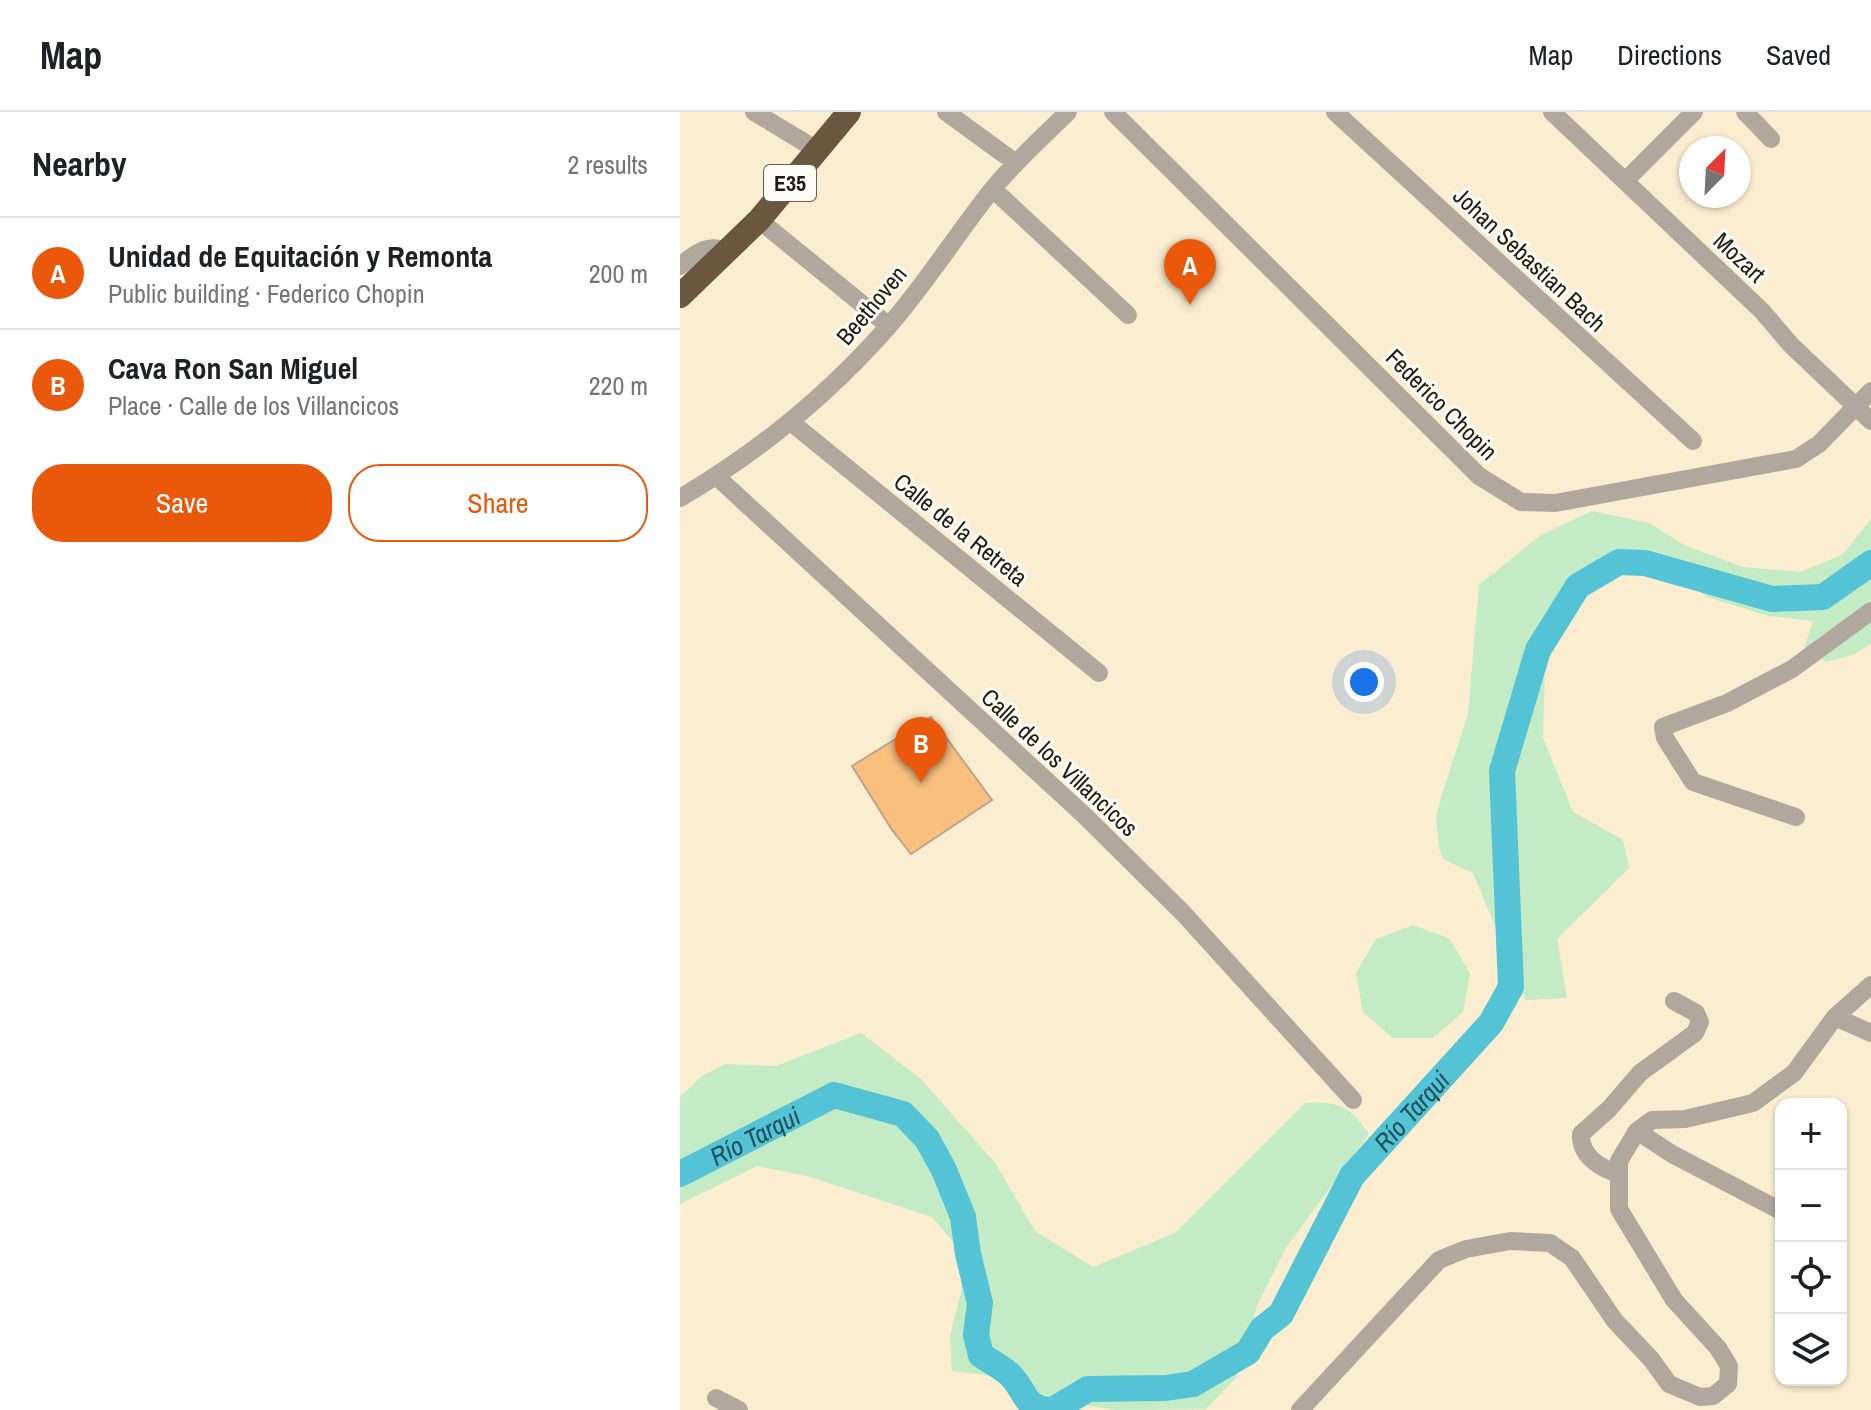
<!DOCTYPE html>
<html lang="en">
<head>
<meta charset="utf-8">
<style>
	:root { --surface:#fff; --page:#f2f2f2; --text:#202124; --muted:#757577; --line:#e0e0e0; --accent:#ea580c }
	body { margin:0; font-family:"Archivo Narrow",sans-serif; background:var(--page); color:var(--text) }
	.controls { position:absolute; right:24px; bottom:24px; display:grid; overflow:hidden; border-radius:16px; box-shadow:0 2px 6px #0004 }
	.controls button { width:72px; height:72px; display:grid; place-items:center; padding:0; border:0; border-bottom:2px solid var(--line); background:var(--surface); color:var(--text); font:40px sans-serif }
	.compass { position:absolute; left:999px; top:24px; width:72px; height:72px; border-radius:50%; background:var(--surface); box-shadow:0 2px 6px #0004; rotate:24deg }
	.you { position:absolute; left:684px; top:570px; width:28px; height:28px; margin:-20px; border:6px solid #fff; border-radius:50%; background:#1a73e8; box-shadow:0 0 0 12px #1a73e833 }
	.badge { display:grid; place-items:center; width:52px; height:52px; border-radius:50%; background:var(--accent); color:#fff; font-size:26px; font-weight:700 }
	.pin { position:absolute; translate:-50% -66px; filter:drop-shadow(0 2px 4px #0008) }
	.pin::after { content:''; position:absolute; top:42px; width:28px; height:24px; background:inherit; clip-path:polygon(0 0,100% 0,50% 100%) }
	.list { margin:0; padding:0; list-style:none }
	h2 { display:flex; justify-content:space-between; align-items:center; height:104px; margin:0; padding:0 32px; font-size:34px }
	h2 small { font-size:26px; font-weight:400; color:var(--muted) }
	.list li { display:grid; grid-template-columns:52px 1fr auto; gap:24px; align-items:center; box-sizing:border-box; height:112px; padding:0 32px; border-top:2px solid var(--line) }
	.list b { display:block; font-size:30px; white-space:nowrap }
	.list p { margin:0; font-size:26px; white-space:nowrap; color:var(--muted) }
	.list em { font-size:26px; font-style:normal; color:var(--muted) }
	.actions { display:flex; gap:16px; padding:24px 32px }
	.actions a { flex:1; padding:18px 0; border:2px solid var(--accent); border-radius:32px; text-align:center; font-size:28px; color:var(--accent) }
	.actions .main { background:var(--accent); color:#fff }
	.icon { flex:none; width:44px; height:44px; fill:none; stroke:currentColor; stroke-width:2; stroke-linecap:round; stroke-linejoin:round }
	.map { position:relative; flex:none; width:1191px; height:1298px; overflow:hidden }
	header { display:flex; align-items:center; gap:48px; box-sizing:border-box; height:112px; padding:0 40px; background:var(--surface); border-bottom:2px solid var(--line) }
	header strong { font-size:38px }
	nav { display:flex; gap:44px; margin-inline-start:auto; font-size:28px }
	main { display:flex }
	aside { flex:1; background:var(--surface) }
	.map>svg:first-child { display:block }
</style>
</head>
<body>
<header>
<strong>Map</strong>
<nav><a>Map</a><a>Directions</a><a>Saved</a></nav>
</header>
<main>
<aside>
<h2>Nearby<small>2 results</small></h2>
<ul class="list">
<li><span class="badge">A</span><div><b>Unidad de Equitación y Remonta</b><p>Public building · Federico Chopin</p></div><em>200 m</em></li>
<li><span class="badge">B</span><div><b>Cava Ron San Miguel</b><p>Place · Calle de los Villancicos</p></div><em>220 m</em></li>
</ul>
<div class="actions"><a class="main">Save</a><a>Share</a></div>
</aside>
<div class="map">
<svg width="1191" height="1298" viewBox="0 0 1191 1298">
	<rect width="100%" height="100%" fill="#fbedcf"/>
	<path fill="#c2ebc6" d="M 912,399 L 969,411 L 1006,434 L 1063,455 L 1120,460 L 1162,443 L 1191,407 L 1191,531 L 1175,542 L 1146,550 L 1125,534 L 1133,509 L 1089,504 L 1030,486 L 969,447 L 917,448 L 886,478 L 860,526 L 865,556 L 863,626 L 893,700 L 943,728 L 949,756 L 877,827 L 887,886 L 846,888 L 793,761 L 763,747 L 759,735 L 756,705 L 762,682 L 788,602 L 799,473 L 861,423 Z
		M 733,813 L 770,827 L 790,862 L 783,900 L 753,926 L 713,926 L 683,900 L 676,861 L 696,827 Z
		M 181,921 L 241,967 L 315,1051 L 355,1119 L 413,1155 L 495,1121 L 625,991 C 662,990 667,993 689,1022 L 606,1136 L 577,1193 L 556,1266 L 526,1297 L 436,1298 L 378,1288 L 313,1264 L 272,1259 L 270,1224 L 281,1181 L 283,1142 L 252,1105 L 127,1064 L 77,1054 L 0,1092 L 0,985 L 22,964 L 46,952 L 96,954 Z"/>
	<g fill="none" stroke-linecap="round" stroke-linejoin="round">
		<g stroke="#53c3d5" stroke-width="26">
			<path id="s1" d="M 0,1062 L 154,983 L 223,1002 L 247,1027 L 264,1058 L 283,1105 L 288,1142 L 300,1191 L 296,1223 L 301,1243 C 310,1249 321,1255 329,1262 C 347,1278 341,1296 372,1298"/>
			<path id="s2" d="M 373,1298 L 408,1277 L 486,1276 L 513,1272 L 568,1240 L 582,1217 L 601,1202 L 672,1064 L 811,911 L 831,875 L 822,659 L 858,538 L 898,474 L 939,450 L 965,451 L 1092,487 L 1143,485 L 1191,451"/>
		</g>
	</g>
	<path fill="#f8bf7f" stroke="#bba58d" stroke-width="2" d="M 251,605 L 312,688 L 231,742 L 212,718 L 172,654 Z"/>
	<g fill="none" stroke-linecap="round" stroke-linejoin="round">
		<path stroke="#b1a79c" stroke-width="18" d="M 74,0 L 137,38
			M 266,0 L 336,51
			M 433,0 L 799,364 L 841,390 L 875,391 L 1116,347 L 1139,332 L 1191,279
			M 655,0 L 1013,329
			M 872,0 L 1082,199 L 1111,233 L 1191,309
			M 1065,0 L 1091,27
			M 945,69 L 1014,0
			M 313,77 L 448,203
			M 79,108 L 209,214
			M 0,154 C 15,142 28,130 47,140
			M 112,311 L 419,561
			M 36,364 L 405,704 L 503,801 L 673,988
			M 0,386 C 80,339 146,285 207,216 C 245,173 276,123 311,79 C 334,50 362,26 388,0
			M 1116,705 L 1013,670 L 985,626 L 983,615 L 1047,591 L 1112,557 L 1191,499
			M 1155,905 L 1191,921
			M 957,1019 L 992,1042 L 1101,1099
			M 939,1062 C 920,1056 900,1044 901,1022 L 929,997 L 960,961 L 1015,921 L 1020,910 L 1016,901 L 994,889
			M 36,1286 L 59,1298
			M 620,1298 L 759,1148 L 786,1137 L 830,1129 L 870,1131 L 892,1146 L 935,1209 L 971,1247 L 989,1272 L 1020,1285 L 1033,1284 L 1048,1272 L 1049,1254 L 1038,1236 L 994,1188 L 939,1097 L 939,1049 L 957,1019 L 972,1008 L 1005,1007 L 1073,991 L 1114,961 L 1155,905 L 1191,873"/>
		<path stroke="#6a5740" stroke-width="24" d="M 0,184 L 79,108 L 169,0"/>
	</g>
	<g text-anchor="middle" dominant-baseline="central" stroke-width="6" stroke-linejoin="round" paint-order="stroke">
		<rect fill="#fefcf6" stroke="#635f56" stroke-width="2" x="84" y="53" width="52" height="36" rx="6"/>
		<g font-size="22" font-weight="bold" fill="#211c11">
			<text x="110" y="71">E35</text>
		</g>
		<g font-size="24" fill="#211c11" stroke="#fefcf6">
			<text transform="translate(1060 145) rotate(43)">Mozart</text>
			<text transform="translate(850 147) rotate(43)">Johan Sebastian Bach</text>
			<text transform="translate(191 193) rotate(-50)">Beethoven</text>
			<text transform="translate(762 292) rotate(45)">Federico Chopin</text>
			<text transform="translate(281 417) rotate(39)">Calle de la Retreta</text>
			<text transform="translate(380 650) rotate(43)">Calle de los Villancicos</text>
		</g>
		<g font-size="26" font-style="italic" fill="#205159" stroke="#fefcf6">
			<text stroke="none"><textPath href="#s2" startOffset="504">Río Tarqui</textPath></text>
			<text stroke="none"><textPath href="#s1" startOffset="84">Río Tarqui</textPath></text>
		</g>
	</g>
</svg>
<div class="controls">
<button>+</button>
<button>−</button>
<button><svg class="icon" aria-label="locate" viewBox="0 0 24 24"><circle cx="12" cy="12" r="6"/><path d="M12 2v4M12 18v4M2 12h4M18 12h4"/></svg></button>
<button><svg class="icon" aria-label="layers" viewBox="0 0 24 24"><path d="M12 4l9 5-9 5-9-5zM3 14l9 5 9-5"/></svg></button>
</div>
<svg class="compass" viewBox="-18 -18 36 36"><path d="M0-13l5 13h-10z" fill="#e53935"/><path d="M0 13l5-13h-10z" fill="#757577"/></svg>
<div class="you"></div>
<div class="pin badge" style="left:510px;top:193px">A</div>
<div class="pin badge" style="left:241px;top:671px">B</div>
</div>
</main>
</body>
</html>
